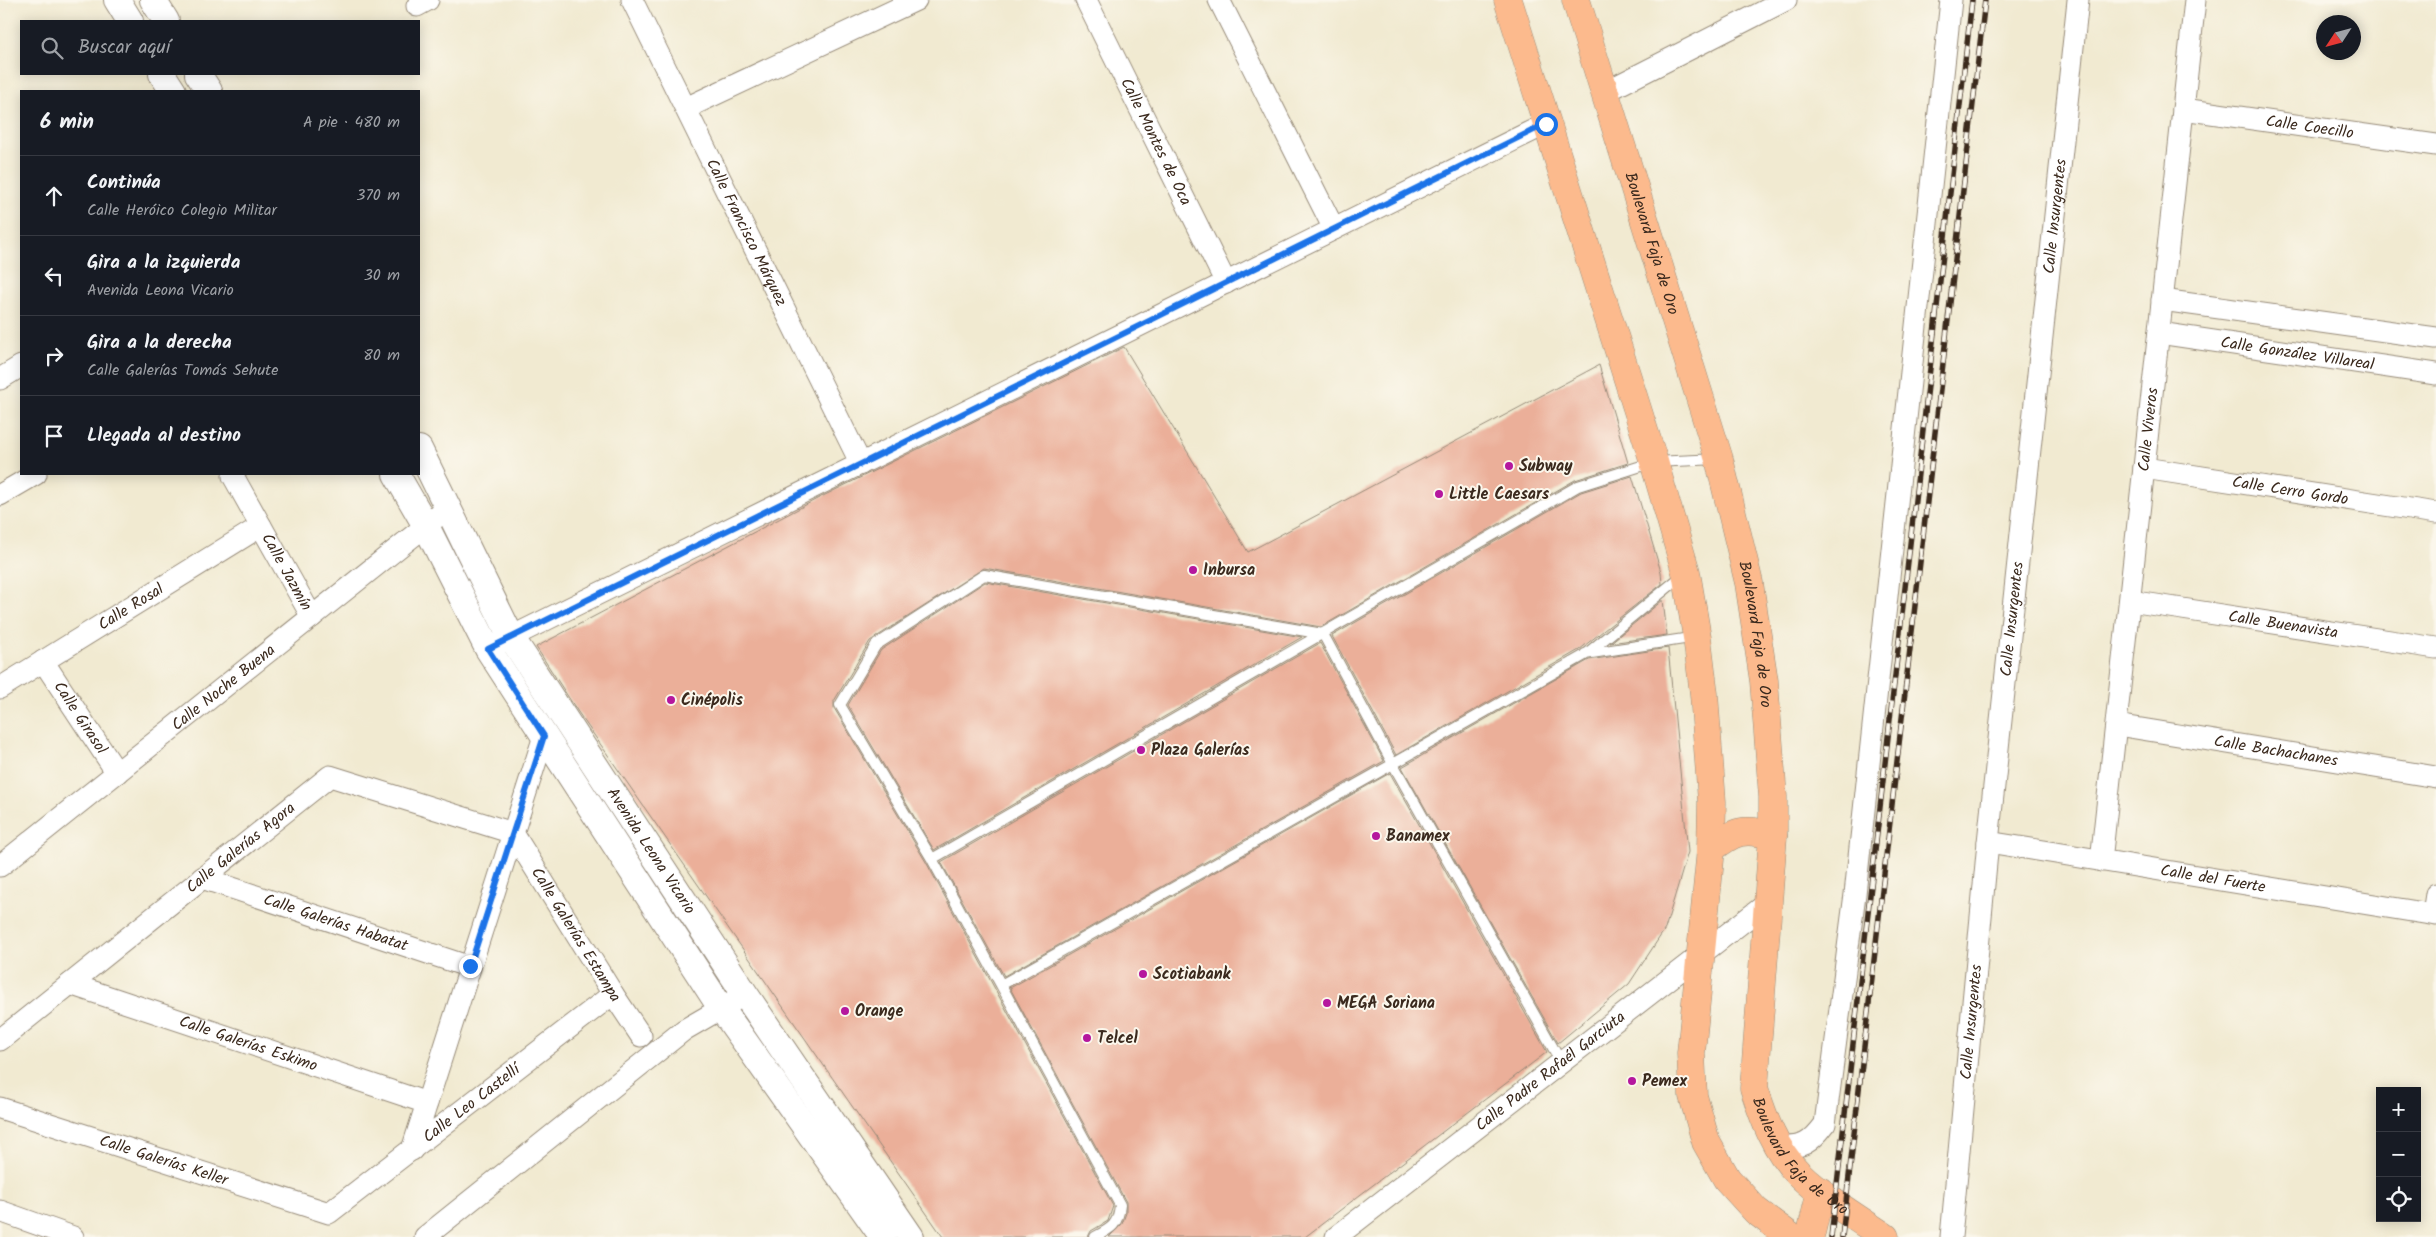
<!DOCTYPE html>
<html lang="es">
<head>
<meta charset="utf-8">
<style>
	:root { --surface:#171b24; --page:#20242c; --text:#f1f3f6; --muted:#9ea1a6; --line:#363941 }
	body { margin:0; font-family:Kalam,sans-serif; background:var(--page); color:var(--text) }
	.controls { position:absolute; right:15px; bottom:15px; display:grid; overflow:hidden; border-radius:0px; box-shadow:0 2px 12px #0003 }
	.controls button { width:45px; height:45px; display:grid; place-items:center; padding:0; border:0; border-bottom:1px solid var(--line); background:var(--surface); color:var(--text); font:25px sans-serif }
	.compass { position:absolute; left:2316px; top:15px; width:45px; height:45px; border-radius:50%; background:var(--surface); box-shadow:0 2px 12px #0003; rotate:234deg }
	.stop { position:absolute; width:15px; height:15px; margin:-11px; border:4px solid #1a73e8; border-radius:50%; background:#fff }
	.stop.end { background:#1a73e8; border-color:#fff; box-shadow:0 1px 5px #0008 }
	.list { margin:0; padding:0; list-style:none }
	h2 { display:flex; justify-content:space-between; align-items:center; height:65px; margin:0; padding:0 20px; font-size:21px }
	h2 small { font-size:16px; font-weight:400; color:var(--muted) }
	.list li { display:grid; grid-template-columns:32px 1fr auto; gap:15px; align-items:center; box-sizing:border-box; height:80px; padding:0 20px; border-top:1px solid var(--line) }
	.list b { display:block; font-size:19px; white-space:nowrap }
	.list p { margin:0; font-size:16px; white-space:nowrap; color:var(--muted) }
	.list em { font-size:16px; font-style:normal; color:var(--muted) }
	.icon { flex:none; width:28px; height:28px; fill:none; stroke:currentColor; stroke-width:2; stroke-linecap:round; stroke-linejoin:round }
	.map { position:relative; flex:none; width:2436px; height:1237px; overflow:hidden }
	.search { position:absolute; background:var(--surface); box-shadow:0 2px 12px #0003; left:20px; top:20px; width:400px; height:55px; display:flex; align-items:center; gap:12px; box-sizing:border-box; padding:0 18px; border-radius:0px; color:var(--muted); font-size:19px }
	.panel { position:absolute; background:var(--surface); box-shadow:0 2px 12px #0003; left:20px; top:90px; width:400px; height:385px; border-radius:0px }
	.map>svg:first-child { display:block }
</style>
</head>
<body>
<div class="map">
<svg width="2436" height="1237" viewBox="0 0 2436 1237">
	<rect width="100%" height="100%" fill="#fbf7ec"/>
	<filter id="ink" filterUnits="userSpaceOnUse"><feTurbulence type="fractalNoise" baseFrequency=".02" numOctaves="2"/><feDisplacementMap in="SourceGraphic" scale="10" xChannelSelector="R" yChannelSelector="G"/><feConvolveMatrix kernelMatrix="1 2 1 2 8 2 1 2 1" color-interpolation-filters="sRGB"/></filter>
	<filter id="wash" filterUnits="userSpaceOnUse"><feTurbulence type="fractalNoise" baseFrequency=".0096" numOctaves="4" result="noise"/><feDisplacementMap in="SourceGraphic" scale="20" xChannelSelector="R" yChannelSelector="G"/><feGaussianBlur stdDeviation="1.12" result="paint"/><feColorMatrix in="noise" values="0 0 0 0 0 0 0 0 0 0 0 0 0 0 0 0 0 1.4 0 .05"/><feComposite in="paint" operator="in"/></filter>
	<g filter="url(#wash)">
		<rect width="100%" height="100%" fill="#f1ead1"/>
		<g id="blocks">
			<path fill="#ebaf99" d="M 1124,347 L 1248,552 L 1599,365 L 1628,463 L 1575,480 L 1321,627 L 984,568 L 870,641 L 834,701 L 834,708 L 926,862 L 1113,1206 L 1108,1221 L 1091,1231 L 1088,1237 L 943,1237 L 578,712 L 536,647 L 817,499 Z
				M 1632,476 L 1661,572 L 1662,584 L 1579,650 L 1396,755 L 1332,636 L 1581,492 Z
				M 985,582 L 1302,637 L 934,850 L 848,705 L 881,650 Z
				M 1663,600 L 1667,635 L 1610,643 Z
				M 1320,643 L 1384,761 L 1004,976 L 941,862 Z
				M 1668,648 L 1688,852 L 1665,929 L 1629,984 L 1558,1043 L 1402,767 L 1589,660 Z
				M 1390,773 L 1547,1052 L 1305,1237 L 1109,1237 L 1122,1224 L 1126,1213 L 1126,1202 L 1010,988 Z"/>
		</g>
	</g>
	<g filter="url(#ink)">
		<use href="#blocks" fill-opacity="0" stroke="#968a78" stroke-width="1"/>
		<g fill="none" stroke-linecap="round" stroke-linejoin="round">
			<defs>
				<path id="service" d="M 1585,654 L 1697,637
					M 932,859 L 1001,985 L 1393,764 L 1323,634 L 984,575 L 876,645 L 840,705 L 932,859 L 1578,486 L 1654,462 L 1718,459
					M 1001,985 L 1120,1205 C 1118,1225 1112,1228 1095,1237
					M 1561,1062 L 1393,764 L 1585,655 L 1683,575"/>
				<g id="minor">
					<path id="s1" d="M 632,0 L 861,464"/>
					<path id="s2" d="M 1086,0 L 1226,283"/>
					<path d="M 1219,0 L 1334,229"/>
					<path d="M 417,6 L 428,0"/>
					<path d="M 1605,92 L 1786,0"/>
					<path d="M 686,108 L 916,0"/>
					<path id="s3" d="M 2183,109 L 2436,145"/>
					<path d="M 2162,300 L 2436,338"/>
					<path id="s4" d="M 2159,333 L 2436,374"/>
					<path d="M 0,379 L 21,366"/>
					<path id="s5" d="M 2144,468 L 2436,513"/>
					<path id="s6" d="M 233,476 L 312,617"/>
					<path d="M 0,495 L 36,474"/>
					<path id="s7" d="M 2130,601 L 2436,648"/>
					<path d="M 499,643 L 1546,124"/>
					<path id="s8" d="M 43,661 L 117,773"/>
					<path id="s9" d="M 0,688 L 261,526"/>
					<path id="s10" d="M 2117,725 L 2436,777"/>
					<path id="s11" d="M 1988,842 L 2436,915"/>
					<path id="s12" d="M 2101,861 L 2195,0"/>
					<path id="s13" d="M 0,866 L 448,508"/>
					<path id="s14" d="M 202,878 L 470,967"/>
					<path d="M 2433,914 L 2436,894"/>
					<path id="s15" d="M 70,984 L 427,1103"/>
					<path id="s16" d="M 0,1040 L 330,776 L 513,833 L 613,994 L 641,1036"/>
					<path id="s17" d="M 0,1108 L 329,1213 L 613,994"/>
					<path d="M 1778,1147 C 1803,1148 1810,1144 1825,1124 L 1855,894 L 1951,0"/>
					<path d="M 412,1150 L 544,736"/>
					<path d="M 0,1211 L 73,1237"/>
					<path d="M 425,1237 L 684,1030 L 734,1001"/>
					<path id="s18" d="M 1336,1237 L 1766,904"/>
					<path id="s19" d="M 1951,1237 L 1988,842 L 2078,0"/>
				</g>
				<g id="tertiary">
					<path d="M 117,0 L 130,21"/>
					<path d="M 153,0 L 166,21"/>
					<path d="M 162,74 L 173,91"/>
					<path d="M 198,74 L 209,91"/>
					<path id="s20" d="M 419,449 L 511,637 L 745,994 L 911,1237"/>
					<path d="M 396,474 L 426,526 L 488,649 L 721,1008 L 883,1237"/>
				</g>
				<g id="primary">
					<path d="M 1508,0 L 1654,462 L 1686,572 L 1697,637 L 1704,694 L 1712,802 L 1711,849 L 1691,1053 L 1693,1096 L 1706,1142 L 1727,1179 L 1756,1211 L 1791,1237"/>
					<path id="s21" d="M 1576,0 L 1719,459 L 1749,583 L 1764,681 L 1773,797 L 1773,836 L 1754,1088 C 1764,1119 1775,1150 1798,1173 C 1822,1197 1857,1218 1885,1237"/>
					<path d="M 1711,849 C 1734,831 1744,827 1773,836"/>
					<path d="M 1810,1237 L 1821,1191"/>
				</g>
			</defs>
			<use href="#service" stroke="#968a78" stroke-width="12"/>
			<use href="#minor" stroke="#968a78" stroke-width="23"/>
			<use href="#tertiary" stroke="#968a78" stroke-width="28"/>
			<use href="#primary" stroke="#968a78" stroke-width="29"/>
			<use href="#service" stroke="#fff" stroke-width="10"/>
			<use href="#minor" stroke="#fff" stroke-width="21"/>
			<use href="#tertiary" stroke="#fff" stroke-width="26"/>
			<use href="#primary" stroke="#fcba8d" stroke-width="28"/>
			<defs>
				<path id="rail" d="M 1831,1237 L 1972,0
					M 1842,1237 L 1985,0"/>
			</defs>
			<use href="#rail" stroke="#3b2a1e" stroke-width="5.5"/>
			<use href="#rail" stroke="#fbf7ec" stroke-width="4" stroke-dasharray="11" stroke-linecap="butt"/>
		</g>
	</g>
	<g fill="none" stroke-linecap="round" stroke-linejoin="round" filter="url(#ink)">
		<path stroke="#1a73e8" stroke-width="6" d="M 470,966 L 544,736 L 488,649 L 1546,124"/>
	</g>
	<g fill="#b5179e" stroke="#fbf7ec" stroke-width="2">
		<circle cx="1509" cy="466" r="5"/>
		<circle cx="1439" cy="494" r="5"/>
		<circle cx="1193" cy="570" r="5"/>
		<circle cx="671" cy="700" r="5"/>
		<circle cx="1141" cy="750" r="5"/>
		<circle cx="1376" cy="836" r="5"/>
		<circle cx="1143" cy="974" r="5"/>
		<circle cx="1327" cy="1003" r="5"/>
		<circle cx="845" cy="1011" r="5"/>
		<circle cx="1087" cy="1038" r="5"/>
		<circle cx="1632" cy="1081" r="5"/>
	</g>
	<g text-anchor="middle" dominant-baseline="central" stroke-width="4" stroke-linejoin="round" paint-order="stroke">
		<g font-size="16" fill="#3b2a1e" stroke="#fbf7ec">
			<text stroke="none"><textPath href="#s3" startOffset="128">Calle Coecillo</textPath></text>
			<text stroke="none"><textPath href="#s2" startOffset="158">Calle Montes de Oca</textPath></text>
			<text stroke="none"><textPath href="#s19" startOffset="1026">Calle Insurgentes</textPath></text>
			<text stroke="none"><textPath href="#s1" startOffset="259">Calle Francisco Márquez</textPath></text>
			<text stroke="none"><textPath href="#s21" startOffset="255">Boulevard Faja de Oro</textPath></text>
			<text stroke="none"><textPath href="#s4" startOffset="140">Calle González Villareal</textPath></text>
			<text stroke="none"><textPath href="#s12" startOffset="434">Calle Viveros</textPath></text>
			<text stroke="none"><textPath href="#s5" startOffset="148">Calle Cerro Gordo</textPath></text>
			<text stroke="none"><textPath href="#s6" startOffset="110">Calle Jazmín</textPath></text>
			<text stroke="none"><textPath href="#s9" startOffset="154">Calle Rosal</textPath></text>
			<text stroke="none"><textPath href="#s19" startOffset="621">Calle Insurgentes</textPath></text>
			<text stroke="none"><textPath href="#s7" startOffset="155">Calle Buenavista</textPath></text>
			<text stroke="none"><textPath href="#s21" startOffset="660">Boulevard Faja de Oro</textPath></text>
			<text stroke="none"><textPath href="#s13" startOffset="286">Calle Noche Buena</textPath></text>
			<text stroke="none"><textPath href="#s8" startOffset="68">Calle Girasol</textPath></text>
			<text stroke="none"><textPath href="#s10" startOffset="161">Calle Bachachanes</textPath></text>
			<text stroke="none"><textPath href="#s16" startOffset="308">Calle Galerías Agora</textPath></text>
			<text stroke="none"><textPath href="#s20" startOffset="465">Avenida Leona Vicario</textPath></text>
			<text stroke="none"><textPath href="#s11" startOffset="228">Calle del Fuerte</textPath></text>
			<text stroke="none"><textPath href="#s14" startOffset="141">Calle Galerías Habatat</textPath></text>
			<text stroke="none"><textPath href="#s16" startOffset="734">Calle Galerías Estampa</textPath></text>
			<text stroke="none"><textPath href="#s19" startOffset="216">Calle Insurgentes</textPath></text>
			<text stroke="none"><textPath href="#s15" startOffset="188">Calle Galerías Eskimo</textPath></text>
			<text stroke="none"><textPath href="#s18" startOffset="271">Calle Padre Rafaél Garciuta</textPath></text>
			<text stroke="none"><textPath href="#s17" startOffset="525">Calle Leo Castellí</textPath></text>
			<text stroke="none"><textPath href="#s21" startOffset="1200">Boulevard Faja de Oro</textPath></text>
			<text stroke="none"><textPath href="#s17" startOffset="172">Calle Galerías Keller</textPath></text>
		</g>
		<g font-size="16" font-weight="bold" fill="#3b2a1e" stroke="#fbf7ec" text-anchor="start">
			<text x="1519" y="466">Subway</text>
			<text x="1449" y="494">Little Caesars</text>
			<text x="1203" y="570">Inbursa</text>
			<text x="681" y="700">Cinépolis</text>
			<text x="1151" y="750">Plaza Galerías</text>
			<text x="1386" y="836">Banamex</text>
			<text x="1153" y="974">Scotiabank</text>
			<text x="1337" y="1003">MEGA Soriana</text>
			<text x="855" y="1011">Orange</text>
			<text x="1097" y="1038">Telcel</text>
			<text x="1642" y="1081">Pemex</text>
		</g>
	</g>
</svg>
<div class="controls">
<button>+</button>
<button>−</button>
<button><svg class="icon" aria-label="locate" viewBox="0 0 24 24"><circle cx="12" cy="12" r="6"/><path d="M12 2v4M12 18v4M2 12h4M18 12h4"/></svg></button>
</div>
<svg class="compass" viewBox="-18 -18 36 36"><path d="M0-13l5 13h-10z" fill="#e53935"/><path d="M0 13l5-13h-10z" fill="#9ea1a6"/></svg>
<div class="stop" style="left:1546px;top:124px"></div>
<div class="stop end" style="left:470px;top:966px"></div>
<div class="search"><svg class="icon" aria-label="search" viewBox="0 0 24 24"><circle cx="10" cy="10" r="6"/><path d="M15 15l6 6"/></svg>Buscar aquí</div>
<section class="panel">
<h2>6 min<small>A pie · 480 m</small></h2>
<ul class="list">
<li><svg class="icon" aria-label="ahead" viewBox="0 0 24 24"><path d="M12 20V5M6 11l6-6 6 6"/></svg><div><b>Continúa</b><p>Calle Heróico Colegio Militar</p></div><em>370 m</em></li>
<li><svg class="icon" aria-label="left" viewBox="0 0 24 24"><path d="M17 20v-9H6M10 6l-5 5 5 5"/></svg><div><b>Gira a la izquierda</b><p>Avenida Leona Vicario</p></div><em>30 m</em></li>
<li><svg class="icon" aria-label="right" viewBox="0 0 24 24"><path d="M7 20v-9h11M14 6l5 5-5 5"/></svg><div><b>Gira a la derecha</b><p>Calle Galerías Tomás Sehute</p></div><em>80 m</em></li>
<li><svg class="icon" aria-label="arrive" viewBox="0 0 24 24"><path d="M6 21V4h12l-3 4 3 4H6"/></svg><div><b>Llegada al destino</b></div></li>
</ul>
</section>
</div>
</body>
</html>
